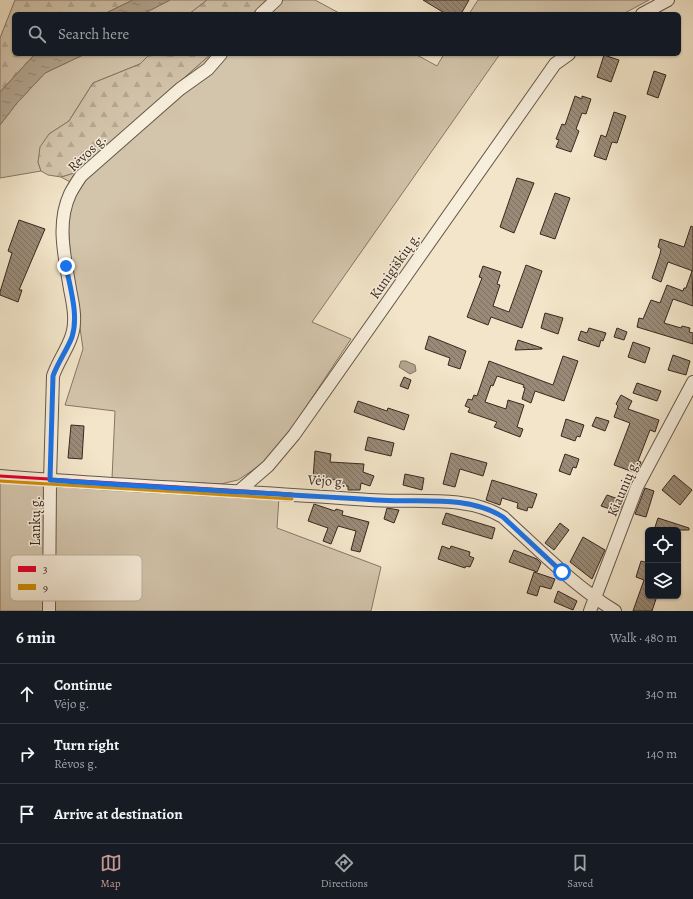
<!DOCTYPE html>
<html lang="en">
<head>
<meta charset="utf-8">
<style>
	:root { --surface:#171b24; --page:#242831; --text:#f1f3f6; --muted:#9ea1a6; --line:#363941; --accent:#c59692 }
	body { margin:0; font-family:Alegreya,serif; background:var(--page); color:var(--text) }
	.controls { position:absolute; right:12px; bottom:12px; display:grid; overflow:hidden; border-radius:6px; box-shadow:0 1px 3px #0004 }
	.controls button { width:36px; height:36px; display:grid; place-items:center; padding:0; border:0; border-bottom:1px solid var(--line); background:var(--surface); color:var(--text); font:20px sans-serif }
	.stop { position:absolute; width:12px; height:12px; margin:-9px; border:3px solid #1a73e8; border-radius:50%; background:#fff }
	.stop.end { background:#1a73e8; border-color:#fff; box-shadow:0 1px 4px #0008 }
	.list { margin:0; padding:0; list-style:none }
	h2 { display:flex; justify-content:space-between; align-items:center; height:52px; margin:0; padding:0 16px; font-size:17px }
	h2 small { font-size:13px; font-weight:400; color:var(--muted) }
	.list li { display:grid; grid-template-columns:26px 1fr auto; gap:12px; align-items:center; box-sizing:border-box; height:60px; padding:0 16px; border-top:1px solid var(--line) }
	.list b { display:block; font-size:15px; white-space:nowrap }
	.list p { margin:0; font-size:13px; white-space:nowrap; color:var(--muted) }
	.list em { font-size:13px; font-style:normal; color:var(--muted) }
	.icon { flex:none; width:22px; height:22px; fill:none; stroke:currentColor; stroke-width:2; stroke-linecap:round; stroke-linejoin:round }
	.map { position:relative; flex:none; width:693px; height:611px; overflow:hidden }
	.search { position:absolute; background:var(--surface); box-shadow:0 1px 3px #0004; left:12px; right:12px; top:12px; height:44px; display:flex; align-items:center; gap:10px; box-sizing:border-box; padding:0 14px; border-radius:6px; color:var(--muted); font-size:15px }
	.sheet { height:232px; background:var(--surface) }
	nav { display:flex; justify-content:space-around; align-items:center; box-sizing:border-box; height:56px; border-top:1px solid var(--line); background:var(--surface); font-size:11px; color:var(--muted) }
	nav a { display:grid; justify-items:center; gap:2px }
	nav .on { color:var(--accent) }
	.map>svg:first-child { display:block }
</style>
</head>
<body>
<div class="map">
<svg width="693" height="611" viewBox="0 0 693 611">
	<defs>
		<pattern id="forest-firs" width="22" height="20" patternUnits="userSpaceOnUse"><rect width="22" height="20" fill="#d3c5ac"/><path d="M5 1l3.5 6h-7zM16 11l3.5 6h-7z" fill="#b6a994"/></pattern>
		<pattern id="water-ripples" width="26" height="14" patternUnits="userSpaceOnUse"><rect width="26" height="14" fill="#b3a58f"/><path d="M2 4q2-2 4 0t4 0M15 11q2-2 4 0t4 0" fill="none" stroke="#938674"/></pattern>
		<pattern id="building-back-hatch" width="6" height="6" patternUnits="userSpaceOnUse"><rect width="6" height="6" fill="#998a77"/><path d="M-1 5l2 2M0 0l6 6M5-1l2 2" fill="none" stroke="#7e7161"/></pattern>
	</defs>
	<rect width="100%" height="100%" fill="#f2e5c9"/>
	<filter id="stains"><feTurbulence type="fractalNoise" baseFrequency=".005" numOctaves="4"/><feColorMatrix values="0 0 0 0 .2 0 0 0 0 .09 0 0 0 0 .02 0 0 0 .5 -.17"/></filter>
	<radialGradient id="worn" r=".72"><stop offset=".6" stop-color="#630" stop-opacity="0"/><stop offset="1" stop-color="#630" stop-opacity=".3"/></radialGradient>
	<path fill="#d3c5ac" stroke="#867666" d="M 170,0 L 207,0 L 189,14 L 143,14 Z
		M 267,0 L 315,0 L 341,14 L 252,14 Z
		M 478,0 L 649,0 L 623,14 L 469,14 Z
		M 85,54 L 150,54 L 140,64 L 93,83 L 69,121 L 49,134 L 38,162 L 41,171 L 0,178 L 0,125 L 17,103 L 45,73 Z
		M 211,54 L 415,54 L 437,66 L 444,54 L 500,54 L 312,322 L 351,339 L 286,437 L 262,464 L 238,480 L 221,484 L 112,479 L 115,411 L 65,405 L 83,349 L 71,265 L 68,223 L 69,211 L 79,187 L 61,177 L 77,172 Z
		M 0,482 L 61,487 L 279,497 L 277,528 L 381,567 L 371,611 L 0,611 Z"/>
	<path fill="url(#forest-firs)" stroke="#867666" d="M 15,0 L 133,0 L 104,14 L 14,14 L 14,54 L 35,54 L 0,92 L 0,38 Z
		M 207,0 L 267,0 L 252,14 L 189,14 Z
		M 150,54 L 211,54 L 77,172 L 61,177 L 48,175 L 41,171 L 38,162 L 40,147 L 49,134 L 69,121 L 93,83 L 140,64 Z"/>
	<path fill="url(#water-ripples)" stroke="#827362" d="M 133,0 L 170,0 L 143,14 L 104,14 Z
		M 35,54 L 85,54 L 45,73 L 17,103 L 0,125 L 0,92 Z
		M 401,361 L 406,361 L 415,365 L 416,371 L 410,374 L 399,367 Z"/>
	<path fill="url(#building-back-hatch)" stroke="#39281f" d="M 423,0 L 469,0 L 461,14 L 446,14 Z
		M 604,55 L 619,60 L 611,82 L 597,77 Z
		M 654,71 L 666,75 L 658,98 L 647,94 Z
		M 575,96 L 582,99 L 582,96 L 591,99 L 586,114 L 582,113 L 576,129 L 579,131 L 571,152 L 556,147 L 559,140 L 556,139 L 562,124 L 565,125 Z
		M 614,112 L 626,116 L 617,143 L 612,142 L 606,160 L 594,156 L 601,135 L 606,137 Z
		M 517,178 L 534,183 L 514,233 L 500,227 Z
		M 555,193 L 570,198 L 555,239 L 540,234 Z
		M 19,220 L 45,229 L 19,290 L 22,290 L 18,302 L 0,295 L 0,292 L 12,253 L 8,251 Z
		M 691,226 L 693,227 L 693,271 L 668,262 L 661,282 L 652,278 L 660,254 L 661,249 L 658,247 L 660,239 L 684,247 Z
		M 526,265 L 542,271 L 522,328 L 491,317 L 488,325 L 467,317 L 482,278 L 479,277 L 483,266 L 501,272 L 497,284 L 500,285 L 493,306 L 509,312 Z
		M 692,271 L 693,306 L 673,299 L 664,323 L 681,328 L 682,326 L 690,328 L 689,332 L 693,333 L 693,344 L 637,327 L 639,318 L 643,319 L 651,300 L 660,303 L 667,285 L 683,291 L 684,288 L 686,288 Z
		M 545,313 L 563,318 L 558,334 L 541,328 Z
		M 589,328 L 606,333 L 603,341 L 601,340 L 599,347 L 578,340 L 581,331 L 587,333 Z
		M 617,328 L 627,332 L 624,340 L 614,337 Z
		M 429,336 L 466,351 L 460,369 L 448,365 L 450,358 L 425,349 Z
		M 518,340 L 542,348 L 542,349 L 515,350 Z
		M 633,342 L 650,348 L 645,363 L 628,357 Z
		M 673,355 L 690,361 L 686,375 L 668,370 Z
		M 563,356 L 578,361 L 564,401 L 535,391 L 531,403 L 522,399 L 525,388 L 523,387 L 524,385 L 497,376 L 493,386 L 491,385 L 485,402 L 506,409 L 508,400 L 524,405 L 517,427 L 523,429 L 520,437 L 494,427 L 497,422 L 468,412 L 470,408 L 465,406 L 468,399 L 472,400 L 474,395 L 477,396 L 489,361 L 553,385 Z
		M 404,377 L 411,380 L 408,389 L 400,386 Z
		M 637,383 L 661,391 L 657,401 L 633,393 Z
		M 621,395 L 632,401 L 628,409 L 659,420 L 655,432 L 650,430 L 638,461 L 641,462 L 636,473 L 614,465 L 630,423 L 614,417 L 618,406 L 616,404 Z
		M 358,401 L 387,411 L 388,408 L 409,415 L 404,430 L 354,412 Z
		M 596,417 L 609,421 L 605,431 L 592,426 Z
		M 566,419 L 584,425 L 580,437 L 577,436 L 575,441 L 561,436 Z
		M 71,425 L 84,426 L 82,459 L 68,458 Z
		M 368,437 L 394,443 L 391,456 L 365,450 Z
		M 315,451 L 331,454 L 330,462 L 364,464 L 363,472 L 374,476 L 370,486 L 361,483 L 360,490 L 348,490 L 348,486 L 339,486 L 339,480 L 313,479 Z
		M 451,453 L 487,463 L 483,476 L 460,469 L 455,487 L 443,484 Z
		M 565,454 L 579,459 L 576,468 L 573,467 L 570,475 L 559,471 Z
		M 405,474 L 424,478 L 422,490 L 403,485 Z
		M 674,475 L 692,490 L 680,505 L 662,490 Z
		M 492,480 L 537,494 L 532,508 L 528,507 L 527,511 L 517,508 L 518,503 L 502,498 L 500,505 L 486,500 Z
		M 645,488 L 654,491 L 646,517 L 635,514 Z
		M 607,495 L 624,501 L 619,512 L 601,506 Z
		M 314,504 L 335,511 L 336,509 L 343,511 L 342,515 L 369,522 L 360,552 L 351,550 L 356,531 L 338,526 L 331,544 L 323,541 L 328,528 L 308,521 Z
		M 387,508 L 399,510 L 394,523 L 384,519 Z
		M 446,513 L 495,528 L 492,539 L 442,524 Z
		M 658,518 L 689,528 L 689,530 L 654,530 Z
		M 560,523 L 569,530 L 554,550 L 545,543 Z
		M 583,537 L 605,550 L 592,579 L 570,562 Z
		M 442,546 L 450,549 L 451,546 L 470,552 L 469,556 L 474,558 L 470,567 L 466,566 L 465,568 L 438,559 Z
		M 514,550 L 537,559 L 541,563 L 537,572 L 509,562 Z
		M 641,561 L 648,563 L 648,596 L 657,596 L 652,611 L 633,611 L 644,580 L 636,577 Z
		M 534,572 L 555,579 L 551,589 L 540,586 L 537,596 L 527,593 Z
		M 558,591 L 577,601 L 573,610 L 554,602 Z"/>
	<g fill="none" stroke-linecap="round" stroke-linejoin="round">
		<defs>
			<path id="minor" d="M 261,14 L 276,0
				M 642,14 L 668,0
				M 0,476 C 123,486 247,491 370,500 C 413,503 466,494 503,517 C 539,550 573,585 615,611
				M 239,491 L 268,466 L 294,435 L 555,64 L 569,54
				M 49,611 L 50,480 L 53,376 C 59,358 74,341 74,322 C 75,311 72,300 70,289 C 65,258 56,224 70,194 C 73,188 77,182 81,176 L 180,89 L 208,69 L 221,54
				M 590,611 L 637,487 L 693,382"/>
		</defs>
		<use href="#minor" stroke="#67574a" stroke-width="14"/>
		<use href="#minor" stroke="#f7eedc" stroke-width="12"/>
		<defs>
			<path id="bus-1" d="M 0,476 L 292,494"/>
			<path id="bus-2" d="M 0,481 L 292,499"/>
		</defs>
		<use href="#bus-1" stroke="#f7eedc" stroke-width="6"/>
		<use href="#bus-2" stroke="#f7eedc" stroke-width="6"/>
		<use href="#bus-1" stroke="#e4002b" stroke-width="3"/>
		<use href="#bus-2" stroke="#d18d06" stroke-width="3"/>
	</g>
	<g fill="none" stroke-linecap="round" stroke-linejoin="round">
		<path stroke="#1a73e8" stroke-width="5" d="M 66,266 C 70,288 79,315 72,337 C 67,350 58,362 53,376 L 50,480 C 158,488 267,493 376,500 C 418,503 466,494 503,517 L 562,572"/>
	</g>
	<g text-anchor="middle" dominant-baseline="central" stroke-width="3" stroke-linejoin="round" paint-order="stroke">
		<g font-size="14" fill="#39281f" stroke="#f7eedc">
			<text transform="translate(87 153) rotate(-44)">Rėvos g.</text>
			<text transform="translate(395 266) rotate(-55)">Kunigiškių g.</text>
			<text transform="translate(327 481) rotate(4)">Vėjo g.</text>
			<text transform="translate(623 488) rotate(-67)">Kiaunių g.</text>
			<text transform="translate(35 521) rotate(-90)">Lankų g.</text>
		</g>
	</g>
	<rect x="10" y="555" width="132" height="46" rx="6" fill="#f7eedc" stroke="#beb3a3" stroke-width="1"/>
	<rect x="18" y="566" width="18" height="6" fill="#e4002b"/>
	<rect x="18" y="584" width="18" height="6" fill="#d18d06"/>
	<g font-size="11" fill="#39281f">
		<text x="43" y="573">3</text>
		<text x="43" y="591">9</text>
	</g>
	<rect width="100%" height="100%" filter="url(#stains)"/>
	<rect width="100%" height="100%" fill="url(#worn)"/>
</svg>
<div class="controls">
<button><svg class="icon" aria-label="locate" viewBox="0 0 24 24"><circle cx="12" cy="12" r="6"/><path d="M12 2v4M12 18v4M2 12h4M18 12h4"/></svg></button>
<button><svg class="icon" aria-label="layers" viewBox="0 0 24 24"><path d="M12 4l9 5-9 5-9-5zM3 14l9 5 9-5"/></svg></button>
</div>
<div class="stop" style="left:562px;top:572px"></div>
<div class="stop end" style="left:66px;top:266px"></div>
<div class="search"><svg class="icon" aria-label="search" viewBox="0 0 24 24"><circle cx="10" cy="10" r="6"/><path d="M15 15l6 6"/></svg>Search here</div>
</div>
<section class="sheet">
<h2>6 min<small>Walk · 480 m</small></h2>
<ul class="list">
<li><svg class="icon" aria-label="ahead" viewBox="0 0 24 24"><path d="M12 20V5M6 11l6-6 6 6"/></svg><div><b>Continue</b><p>Vėjo g.</p></div><em>340 m</em></li>
<li><svg class="icon" aria-label="right" viewBox="0 0 24 24"><path d="M7 20v-9h11M14 6l5 5-5 5"/></svg><div><b>Turn right</b><p>Rėvos g.</p></div><em>140 m</em></li>
<li><svg class="icon" aria-label="arrive" viewBox="0 0 24 24"><path d="M6 21V4h12l-3 4 3 4H6"/></svg><div><b>Arrive at destination</b></div></li>
</ul>
</section>
<nav>
<a class="on"><svg class="icon" aria-label="map" viewBox="0 0 24 24"><path d="M3 6l6-2 6 2 6-2v14l-6 2-6-2-6 2zM9 4v14M15 6v14"/></svg>Map</a>
<a><svg class="icon" aria-label="directions" viewBox="0 0 24 24"><path d="M12 3l9 9-9 9-9-9zM9 14v-3h6M13 9l2 2-2 2"/></svg>Directions</a>
<a><svg class="icon" aria-label="saved" viewBox="0 0 24 24"><path d="M7 4h10v16l-5-4-5 4z"/></svg>Saved</a>
</nav>
</body>
</html>
